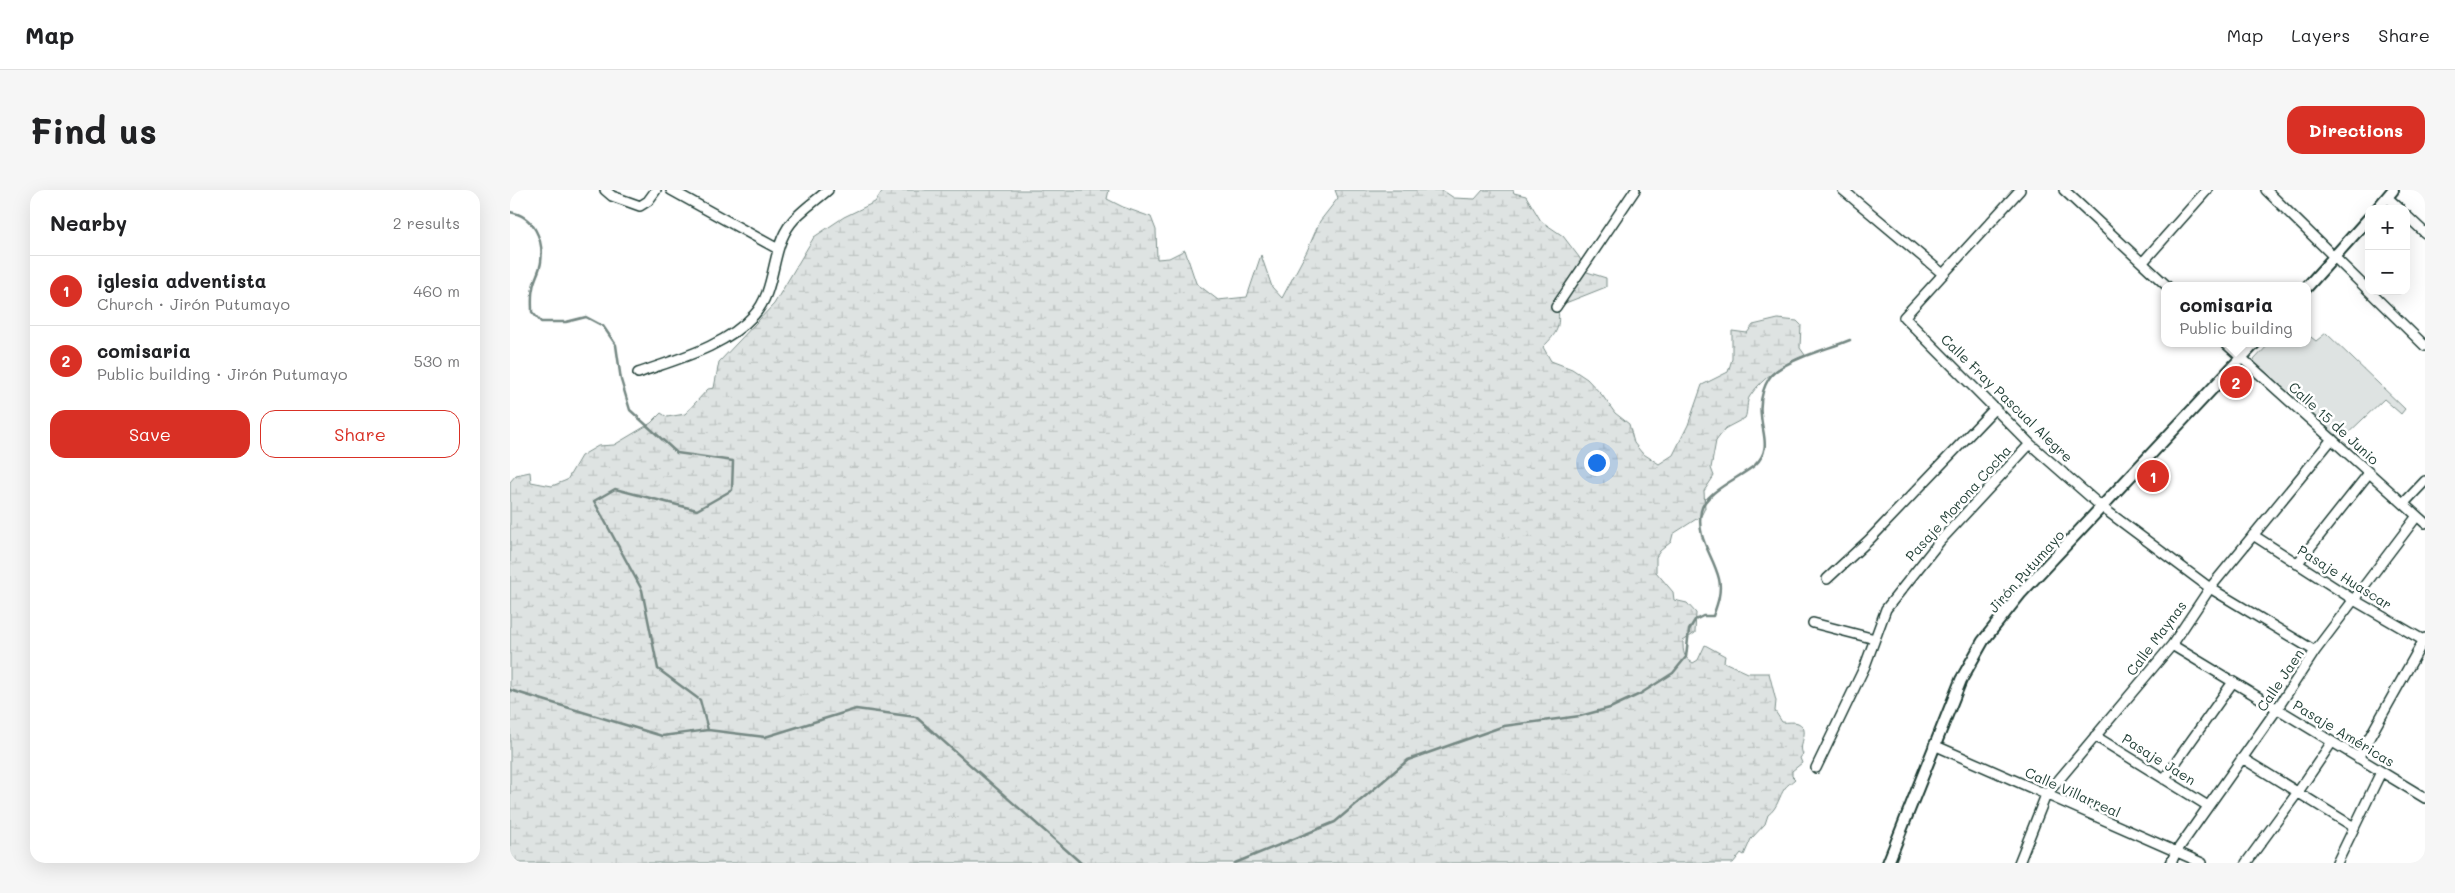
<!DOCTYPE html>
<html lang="en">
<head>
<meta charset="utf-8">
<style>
	:root { --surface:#fff; --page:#f6f6f6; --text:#202124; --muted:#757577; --line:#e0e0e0; --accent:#d93025 }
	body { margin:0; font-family:Mali,sans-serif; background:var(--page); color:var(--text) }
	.controls { position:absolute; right:15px; top:15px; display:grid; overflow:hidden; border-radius:10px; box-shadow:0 5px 20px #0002 }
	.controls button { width:45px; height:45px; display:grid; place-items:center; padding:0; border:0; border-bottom:1px solid var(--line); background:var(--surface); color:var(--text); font:25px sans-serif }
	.you { position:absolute; left:1086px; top:272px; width:18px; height:18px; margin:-12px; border:4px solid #fff; border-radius:50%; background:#1a73e8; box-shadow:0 0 0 8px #1a73e833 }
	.badge { display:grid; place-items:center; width:32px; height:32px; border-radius:50%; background:var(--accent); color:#fff; font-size:16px; font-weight:700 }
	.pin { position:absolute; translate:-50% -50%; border:2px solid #fff; box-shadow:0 1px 5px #0006 }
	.popup { position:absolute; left:1651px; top:92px; width:150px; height:65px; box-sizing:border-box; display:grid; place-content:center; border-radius:10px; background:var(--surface); filter:drop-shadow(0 1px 4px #0005); font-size:16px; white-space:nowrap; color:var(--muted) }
	.popup b { font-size:19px; color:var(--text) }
	.popup::after { content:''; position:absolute; left:50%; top:100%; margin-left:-10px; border:10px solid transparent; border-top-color:var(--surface) }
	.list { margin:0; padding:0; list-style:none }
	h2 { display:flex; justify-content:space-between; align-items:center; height:65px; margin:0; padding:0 20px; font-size:21px }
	h2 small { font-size:16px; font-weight:400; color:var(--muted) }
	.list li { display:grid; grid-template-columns:32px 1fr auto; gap:15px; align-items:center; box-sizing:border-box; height:70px; padding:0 20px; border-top:1px solid var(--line) }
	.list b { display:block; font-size:19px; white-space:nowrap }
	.list p { margin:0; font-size:16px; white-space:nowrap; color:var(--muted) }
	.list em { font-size:16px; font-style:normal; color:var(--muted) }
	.actions { display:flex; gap:10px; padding:15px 20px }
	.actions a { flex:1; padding:11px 0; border:1px solid var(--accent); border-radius:15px; text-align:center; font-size:18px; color:var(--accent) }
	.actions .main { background:var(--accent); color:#fff }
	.map { position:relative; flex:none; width:1915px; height:673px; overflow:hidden; border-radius:15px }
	header { display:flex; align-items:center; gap:30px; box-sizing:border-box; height:70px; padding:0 25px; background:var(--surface); border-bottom:1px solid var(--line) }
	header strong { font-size:24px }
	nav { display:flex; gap:28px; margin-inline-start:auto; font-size:18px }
	.intro { display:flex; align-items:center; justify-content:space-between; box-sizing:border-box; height:120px; padding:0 30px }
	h1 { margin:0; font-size:35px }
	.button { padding:12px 22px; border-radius:15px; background:var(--accent); color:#fff; font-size:18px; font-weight:700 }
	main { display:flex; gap:30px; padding:0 30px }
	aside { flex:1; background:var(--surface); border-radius:15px; box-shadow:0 5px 20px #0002 }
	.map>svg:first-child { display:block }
</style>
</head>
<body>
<header>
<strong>Map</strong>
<nav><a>Map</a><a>Layers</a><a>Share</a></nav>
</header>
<div class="intro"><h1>Find us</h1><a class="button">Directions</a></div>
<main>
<aside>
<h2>Nearby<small>2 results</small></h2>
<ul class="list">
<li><span class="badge">1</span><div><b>iglesia adventista</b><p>Church · Jirón Putumayo</p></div><em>460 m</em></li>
<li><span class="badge">2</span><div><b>comisaria</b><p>Public building · Jirón Putumayo</p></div><em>530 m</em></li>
</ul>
<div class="actions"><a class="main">Save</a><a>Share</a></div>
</aside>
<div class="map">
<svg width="1915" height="673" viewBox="0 0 1915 673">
	<defs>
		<pattern id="wetland-marsh" width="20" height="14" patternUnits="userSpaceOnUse" patternTransform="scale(1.25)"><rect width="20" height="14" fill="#dee3e2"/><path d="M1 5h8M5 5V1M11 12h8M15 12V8" fill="none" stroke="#bec4c2"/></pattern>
	</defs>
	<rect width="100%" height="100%" fill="#fff"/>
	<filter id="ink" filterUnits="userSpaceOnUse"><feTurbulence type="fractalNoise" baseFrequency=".02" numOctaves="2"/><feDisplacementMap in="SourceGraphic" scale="10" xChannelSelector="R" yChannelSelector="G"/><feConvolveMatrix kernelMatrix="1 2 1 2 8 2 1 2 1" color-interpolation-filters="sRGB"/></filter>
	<g filter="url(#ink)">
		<path fill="#dee3e2" stroke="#7e908b" d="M 1816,143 L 1895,219 L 1891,224 L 1874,209 L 1831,250 L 1743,171 L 1760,153 L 1797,153 L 1797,144 L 1806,151 Z"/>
		<path fill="url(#wetland-marsh)" stroke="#7e908b" d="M 373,0 L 599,0 L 597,9 L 613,17 L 641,27 L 646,40 L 647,69 L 659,68 L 675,60 L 686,93 L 708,110 L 737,107 L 751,65 L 762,97 L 772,108 L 797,61 L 810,31 L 828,8 L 825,0 L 932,0 L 944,8 L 965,9 L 973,0 L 1003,0 L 1004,3 L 1016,6 L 1031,31 L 1053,46 L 1069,67 L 1077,82 L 1096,88 L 1096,97 L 1048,116 C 1050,138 1048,142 1033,157 L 1041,171 L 1062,179 L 1077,189 L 1092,205 L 1105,223 L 1119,234 L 1124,253 L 1132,263 L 1149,274 L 1163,265 L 1178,235 L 1192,195 L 1218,182 L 1222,169 L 1222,141 L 1237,143 L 1243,135 L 1268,129 L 1287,131 L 1291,135 L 1290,158 L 1295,165 C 1275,172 1251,189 1240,206 C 1236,211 1238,222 1235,228 L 1216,238 L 1206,251 L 1201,278 L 1204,286 L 1194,301 L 1195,318 L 1191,326 L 1163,344 L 1161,352 L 1150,361 L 1146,367 L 1146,382 L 1163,402 L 1164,410 L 1177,413 L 1186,423 L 1185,443 L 1173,451 C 1173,462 1173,467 1183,473 L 1188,470 L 1195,455 L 1215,466 L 1214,472 L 1238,483 L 1259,483 L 1266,511 L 1265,521 L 1272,532 C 1278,533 1284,531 1288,533 C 1302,540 1287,554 1293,564 L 1290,568 L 1292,573 L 1282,581 L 1282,586 L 1285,589 C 1282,592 1277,595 1275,598 C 1269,606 1268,618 1258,625 L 1255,634 L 1241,649 L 1234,665 L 1231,663 L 1223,673 L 0,673 L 0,292 L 6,285 L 20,282 L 21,292 L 42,296 L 57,290 L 71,266 L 88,256 L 104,255 L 141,233 L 151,223 L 157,227 L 175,224 L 198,199 L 204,198 L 209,172 L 264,114 L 304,47 L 334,27 L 365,12 Z"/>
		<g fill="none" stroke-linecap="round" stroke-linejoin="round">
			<path stroke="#758883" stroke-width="2.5" d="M 0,22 C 24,26 34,50 31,72 C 30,81 24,89 23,98 C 21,106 22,114 22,122 L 31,132 L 56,132 L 76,127 L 93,136 L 106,155 L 111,190 L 120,220 L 167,263 L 223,271 L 222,300 L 187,320 L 105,299 L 84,311 L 132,400 L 148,479 L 190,510 L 198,540
				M 0,500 L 152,546 L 198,540 L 255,547 L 346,519 L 406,527 L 571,673
				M 725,673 L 825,632 L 898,570 L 994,536 L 1070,526 L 1100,518 L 1130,504 L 1163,483 L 1176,467 L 1179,440 L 1185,430 L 1193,426 L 1203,426 C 1207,415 1212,402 1209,389 C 1203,364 1186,349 1191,321 C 1195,301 1230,288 1245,275 C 1262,259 1252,244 1251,225 C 1249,210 1254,190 1266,181 C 1285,167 1318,159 1340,150"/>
			<defs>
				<path id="minor" d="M 95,0 L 102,6 L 130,16 L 138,11 L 146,0
					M 161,0 L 268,59
					M 1333,0 L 1433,84
					M 1510,0 L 1394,127 L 1520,254 L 1593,318 L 1700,398 L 1805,461
					M 1554,0 L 1657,96
					M 1756,0 L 1859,101
					M 1877,7 L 1890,19
					M 1896,25 L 1915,43
					M 1633,72 L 1697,0
					M 1859,101 L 1915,156
					M 1046,117 L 1125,0
					M 1715,153 L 1915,333
					M 128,183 C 167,169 215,157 244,125 C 267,100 260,60 281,33 C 290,21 307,10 318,0
					M 1894,313 L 1915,291
					M 1743,345 L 1844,410 L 1913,450
					M 1787,374 L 1859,283
					M 1317,389 L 1359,350 L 1485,218
					M 1303,433 L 1365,449
					M 1662,455 L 1915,608
					M 1585,546 L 1698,616
					M 1424,555 L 1692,673
					M 1732,568 L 1844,637
					M 1848,568 L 1915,448
					M 1306,578 L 1355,476 L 1376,419 L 1430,351 L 1520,254
					M 1654,589 L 1723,492
					M 1509,673 L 1536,605 L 1662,455 L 1700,398 L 1822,249
					M 1661,673 L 1666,662 L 1767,519 L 1805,461 L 1907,326
					M 1736,673 L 1788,602 L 1822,552
					M 1827,673 L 1871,582"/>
				<path id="tertiary" d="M 1867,19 L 1883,0
					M 1797,97 L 1859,28
					M 1378,673 L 1451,490 L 1473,451 L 1511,403 L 1745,153"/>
			</defs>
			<use href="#minor" stroke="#1f3d34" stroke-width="12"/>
			<use href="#tertiary" stroke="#1f3d34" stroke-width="14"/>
			<use href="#minor" stroke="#fff" stroke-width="9"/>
			<use href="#tertiary" stroke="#fff" stroke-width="10"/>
		</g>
	</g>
	<g text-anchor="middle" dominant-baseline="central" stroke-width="5" stroke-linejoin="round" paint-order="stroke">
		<g font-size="14" fill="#1f3d34" stroke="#fff">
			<text transform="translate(1497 208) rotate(44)">Calle Fray Pascual Alegre</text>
			<text transform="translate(1824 233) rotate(42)">Calle 15 de Junio</text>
			<text transform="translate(1448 313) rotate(-48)">Pasaje Morona Cocha</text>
			<text transform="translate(1516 381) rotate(-48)">Jirón Putumayo</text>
			<text transform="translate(1835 387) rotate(32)">Pasaje Huascar</text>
			<text transform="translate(1646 448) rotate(-53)">Calle Maynas</text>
			<text transform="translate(1770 490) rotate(-56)">Calle Jaen</text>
			<text transform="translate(1834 543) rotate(31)">Pasaje Américas</text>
			<text transform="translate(1649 569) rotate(32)">Pasaje Jaen</text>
			<text transform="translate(1563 602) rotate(24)">Calle Villarreal</text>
		</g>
	</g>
</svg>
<div class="controls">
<button>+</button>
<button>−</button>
</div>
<div class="you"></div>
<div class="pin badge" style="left:1643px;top:286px">1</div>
<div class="pin badge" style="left:1726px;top:192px">2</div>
<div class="popup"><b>comisaria</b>Public building</div>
</div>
</main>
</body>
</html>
